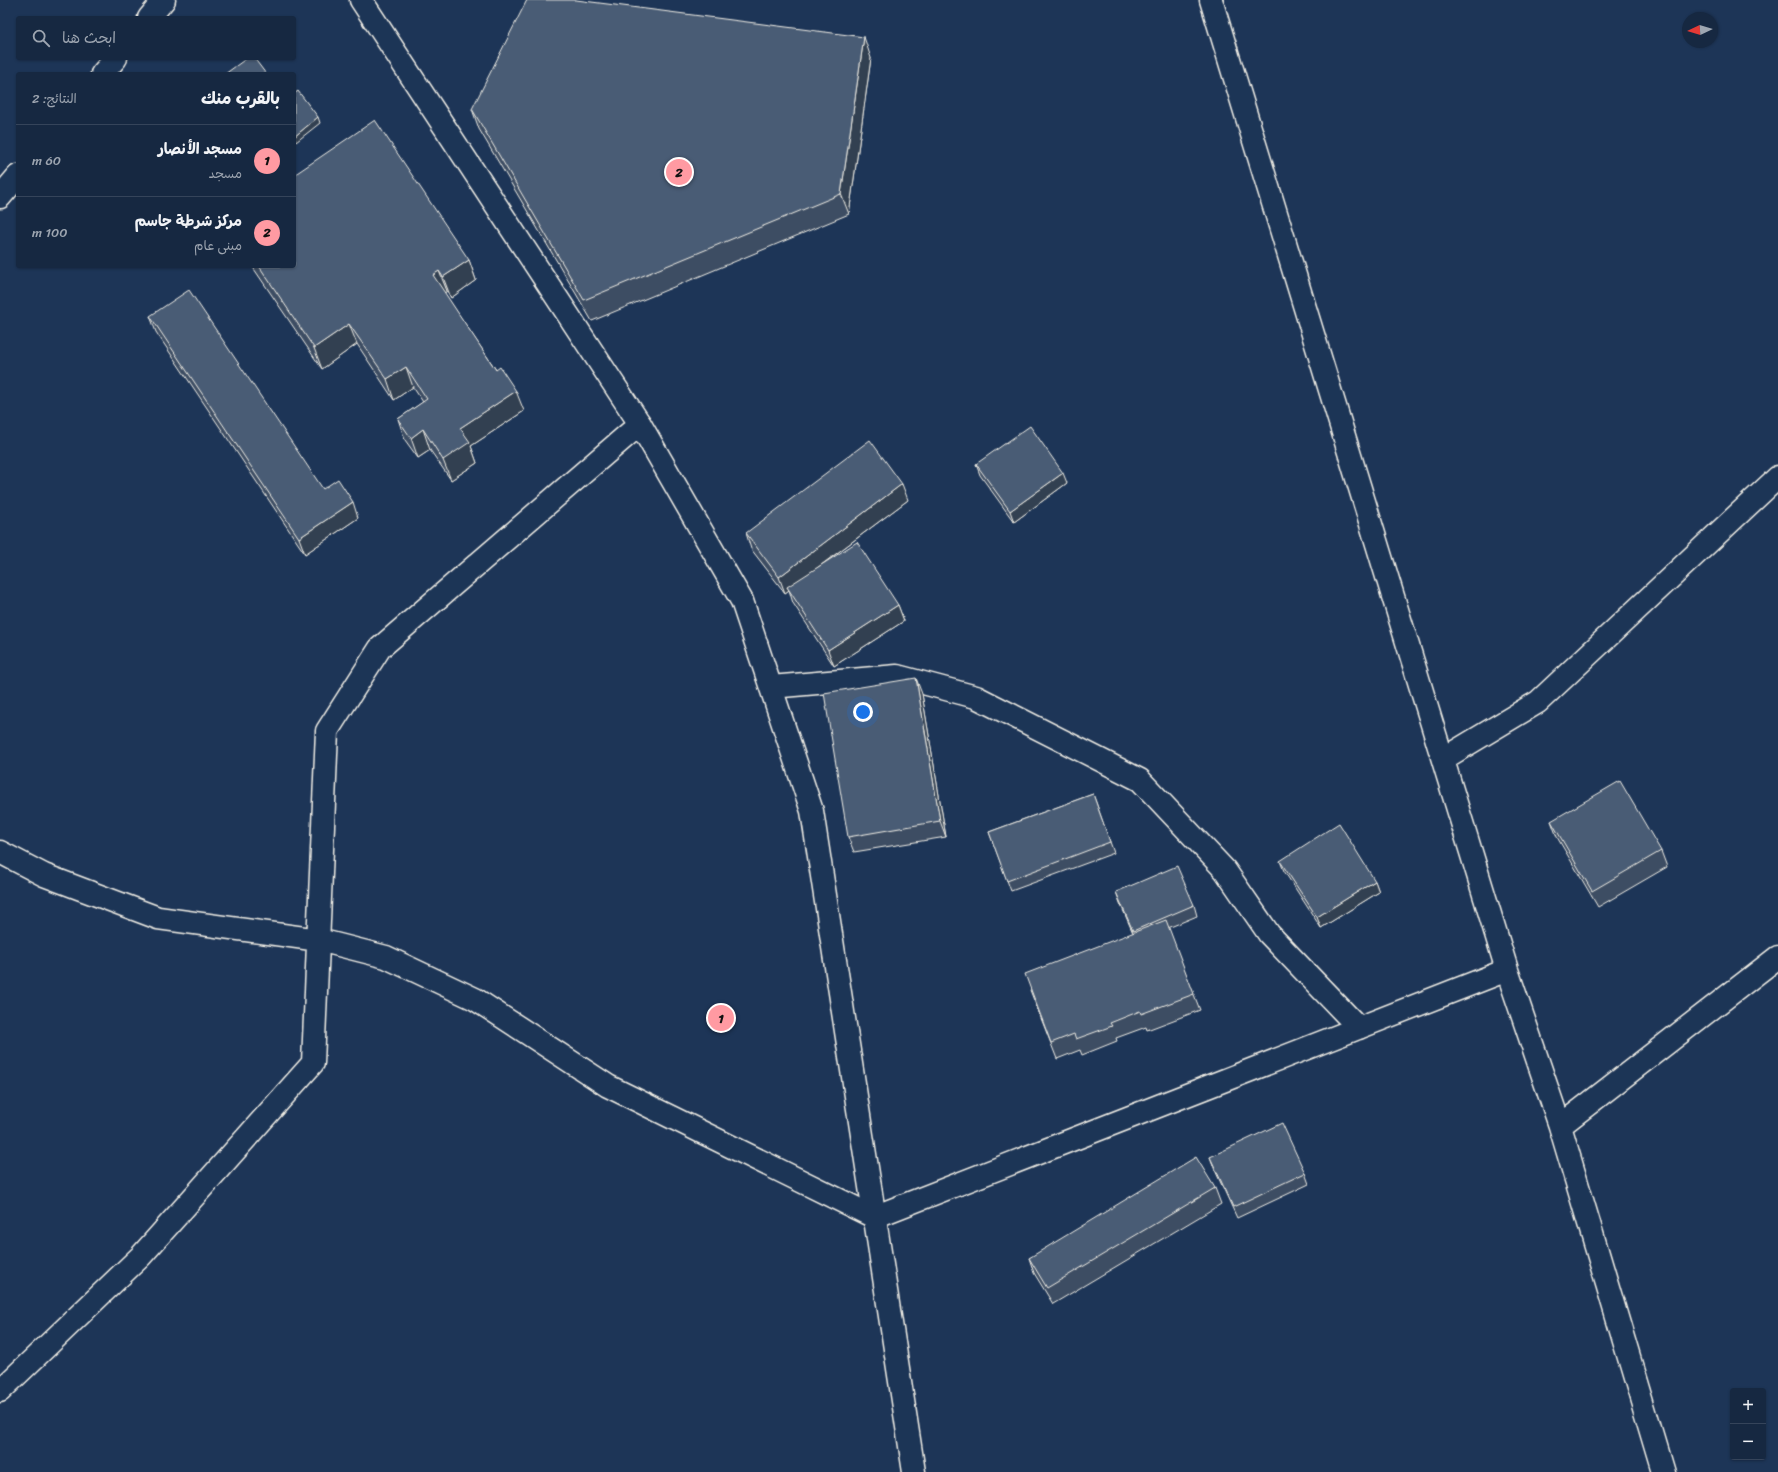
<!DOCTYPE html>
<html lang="ar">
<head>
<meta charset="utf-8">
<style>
	:root { --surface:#162841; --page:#1f3048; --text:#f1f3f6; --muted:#9ea6b1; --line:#35445a; --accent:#ff9aa2 }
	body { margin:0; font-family:Sriracha,"Playpen Sans Arabic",sans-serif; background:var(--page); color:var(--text); direction:rtl }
	.controls { position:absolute; right:12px; bottom:12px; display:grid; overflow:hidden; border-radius:4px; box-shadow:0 1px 3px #0004 }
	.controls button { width:36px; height:36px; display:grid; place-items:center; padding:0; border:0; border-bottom:1px solid var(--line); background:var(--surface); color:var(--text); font:20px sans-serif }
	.compass { position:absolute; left:1682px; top:12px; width:36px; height:36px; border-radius:50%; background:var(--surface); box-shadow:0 1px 3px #0004; rotate:266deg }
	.you { position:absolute; left:863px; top:712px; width:14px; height:14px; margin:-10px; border:3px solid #fff; border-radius:50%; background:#1a73e8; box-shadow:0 0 0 6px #1a73e833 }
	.badge { display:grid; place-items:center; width:26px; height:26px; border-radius:50%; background:var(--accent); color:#111; font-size:13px; font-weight:700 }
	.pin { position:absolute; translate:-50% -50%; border:2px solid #fff; box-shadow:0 1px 4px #0006 }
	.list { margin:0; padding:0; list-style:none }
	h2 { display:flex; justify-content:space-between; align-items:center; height:52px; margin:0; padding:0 16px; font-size:17px }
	h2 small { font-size:13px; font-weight:400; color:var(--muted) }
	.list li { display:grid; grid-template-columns:26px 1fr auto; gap:12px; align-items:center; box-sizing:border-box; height:72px; padding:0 16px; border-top:1px solid var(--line) }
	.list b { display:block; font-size:15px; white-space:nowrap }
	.list p { margin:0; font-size:13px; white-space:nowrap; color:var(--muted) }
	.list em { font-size:13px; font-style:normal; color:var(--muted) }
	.icon { flex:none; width:22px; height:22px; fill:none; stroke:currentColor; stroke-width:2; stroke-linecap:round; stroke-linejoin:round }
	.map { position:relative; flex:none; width:1778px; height:1472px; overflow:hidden; direction:ltr }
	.search { position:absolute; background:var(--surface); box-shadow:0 1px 3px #0004; left:16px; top:16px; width:280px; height:44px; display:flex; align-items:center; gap:10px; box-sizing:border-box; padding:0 14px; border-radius:4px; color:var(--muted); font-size:15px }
	.panel { position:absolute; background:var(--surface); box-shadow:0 1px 3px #0004; left:16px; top:72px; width:280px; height:196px; border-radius:4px; direction:rtl }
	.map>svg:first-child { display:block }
</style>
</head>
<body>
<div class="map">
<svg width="1778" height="1472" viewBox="0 0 1778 1472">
	<rect width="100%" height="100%" fill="#1d3557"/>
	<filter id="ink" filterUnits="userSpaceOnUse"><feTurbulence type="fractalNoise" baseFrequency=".025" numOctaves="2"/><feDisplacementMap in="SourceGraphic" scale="8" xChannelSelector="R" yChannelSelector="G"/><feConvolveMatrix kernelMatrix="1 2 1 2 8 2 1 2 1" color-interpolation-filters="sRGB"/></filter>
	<g filter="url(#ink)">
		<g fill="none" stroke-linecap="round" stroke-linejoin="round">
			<defs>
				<path id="minor" d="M 1211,0 L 1507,970 L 1560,1126 L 1663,1472
					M 771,687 L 897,676 L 976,697 L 1140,780 L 1225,870 L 1269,934 L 1359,1028
					M 1443,759 L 1538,702 L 1778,477
					M 0,852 L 44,875 L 158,918 L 319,940 L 386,957 L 475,999 L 608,1086 L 874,1217 L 1507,970
					M 1560,1126 L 1778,957
					M 0,1391 L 141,1256 L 313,1063 L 327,731 L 380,648 L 640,424"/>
				<path id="secondary" d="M 361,0 L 640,424 L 742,601 L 812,811 L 914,1472
					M 149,18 L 164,0
					M 102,74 L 116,58
					M 0,197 L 18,176"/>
			</defs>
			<use href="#minor" stroke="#f4f1e8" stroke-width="25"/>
			<use href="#secondary" stroke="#f4f1e8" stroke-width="25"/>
			<use href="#minor" stroke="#1d3557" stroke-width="22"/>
			<use href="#secondary" stroke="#1d3557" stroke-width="22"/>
		</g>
		<path fill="#3e4e64" stroke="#f4f1e8" d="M 871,58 L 849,214 L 592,321 L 479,129 L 472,109 Z
			M 469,260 L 476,280 L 451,298 L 447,291 L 444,293 L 524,411 L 471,446 L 477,463 L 451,480 L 430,450 L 418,458 L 405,440 L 398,419 L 423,402 L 413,387 L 394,400 L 357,344 L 322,369 L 252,266 L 294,266 Z
			M 150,316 L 323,489 L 358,518 L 305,554 L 156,332 Z
			M 976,464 L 1067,483 L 1014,522 L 980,475 Z
			M 908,500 L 824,563 L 898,605 L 904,621 L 834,666 L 793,603 L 789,590 L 785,593 L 751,549 L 746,533 Z
			M 922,694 L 946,837 L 854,852 L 848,837 Z
			M 1093,794 L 1114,853 L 1011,891 L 989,832 Z
			M 1551,821 L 1661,851 L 1667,867 L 1598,907 L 1557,837 Z
			M 1280,861 L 1375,881 L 1379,892 L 1321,928 L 1284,871 Z
			M 1116,892 L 1194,905 L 1197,916 L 1168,928 L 1200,1010 L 1147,1030 L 1146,1027 L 1116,1038 L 1117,1041 L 1082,1055 L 1080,1050 L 1057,1059 L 1030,990 L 1133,933 L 1120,903 Z
			M 1210,1157 L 1305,1173 L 1309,1184 L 1237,1218 L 1214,1168 Z
			M 1215,1188 L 1221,1204 L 1053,1304 L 1034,1273 L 1029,1258 Z"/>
		<path fill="#324051" stroke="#f4f1e8" d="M 864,37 L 871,58 L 849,214 L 841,194 Z
			M 318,117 L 320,123 L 296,142 L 294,137 Z
			M 469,260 L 476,280 L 451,298 L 443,277 Z
			M 439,271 L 447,291 L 440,296 L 433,275 Z
			M 349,324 L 357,344 L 322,369 L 314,348 Z
			M 406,367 L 413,387 L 394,400 L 387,379 Z
			M 516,391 L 524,411 L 471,446 L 477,463 L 451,480 L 443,460 L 460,428 Z
			M 423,429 L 430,450 L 418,458 L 411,438 Z
			M 1063,473 L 1067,483 L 1014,522 L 1010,511 Z
			M 902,484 L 908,500 L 789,589 L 787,587 L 789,590 L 785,593 L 779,577 Z
			M 353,502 L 358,518 L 305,554 L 299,538 Z
			M 898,605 L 904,621 L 834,666 L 828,650 Z
			M 916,678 L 922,694 L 946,837 L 940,821 Z
			M 1375,881 L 1379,892 L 1321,928 L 1317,917 Z"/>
		<path fill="#485b74" stroke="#f4f1e8" d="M 527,0 L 576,0 L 864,37 L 841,194 L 584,300 L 472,109 Z
			M 247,58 L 254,58 L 266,74 L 225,74 Z
			M 298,91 L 318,117 L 294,137 L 294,94 Z
			M 375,120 L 469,260 L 443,277 L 439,271 L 433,275 L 496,370 L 500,367 L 516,391 L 460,428 L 470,442 L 443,460 L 423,429 L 411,438 L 398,419 L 427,399 L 406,367 L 387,379 L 349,324 L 314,348 L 259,266 L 294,266 L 294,175 Z
			M 189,290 L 323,489 L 338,479 L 353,502 L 299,538 L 150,316 Z
			M 1030,426 L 1063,473 L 1010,511 L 976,464 Z
			M 870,440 L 902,484 L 779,577 L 746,533 Z
			M 857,542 L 898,605 L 828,650 L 787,587 Z
			M 916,678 L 940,821 L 848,837 L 824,693 Z
			M 1620,781 L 1661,851 L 1592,891 L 1551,821 Z
			M 1093,794 L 1110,842 L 1007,881 L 989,832 Z
			M 1339,823 L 1375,881 L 1317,917 L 1280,861 Z
			M 1177,866 L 1194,905 L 1133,931 L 1116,892 Z
			M 1166,920 L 1194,994 L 1141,1014 L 1140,1011 L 1110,1023 L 1112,1026 L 1076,1039 L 1074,1034 L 1051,1043 L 1025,974 Z
			M 1282,1123 L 1305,1173 L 1233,1207 L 1210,1157 Z
			M 1196,1157 L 1215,1188 L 1047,1288 L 1029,1258 Z"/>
	</g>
</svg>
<div class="controls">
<button>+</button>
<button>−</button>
</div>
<svg class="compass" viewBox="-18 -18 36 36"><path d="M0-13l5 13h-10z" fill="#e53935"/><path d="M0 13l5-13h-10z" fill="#9ea6b1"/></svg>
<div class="you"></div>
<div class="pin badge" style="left:721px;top:1018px">1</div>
<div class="pin badge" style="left:679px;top:172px">2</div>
<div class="search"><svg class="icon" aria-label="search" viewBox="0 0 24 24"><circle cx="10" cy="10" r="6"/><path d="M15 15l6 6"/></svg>ابحث هنا</div>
<section class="panel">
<h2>بالقرب منك<small>النتائج: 2</small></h2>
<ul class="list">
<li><span class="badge">1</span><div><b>مسجد الأنصار</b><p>مسجد</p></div><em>60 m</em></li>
<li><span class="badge">2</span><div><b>مركز شرطة جاسم</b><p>مبنى عام</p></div><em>100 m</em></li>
</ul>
</section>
</div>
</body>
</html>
